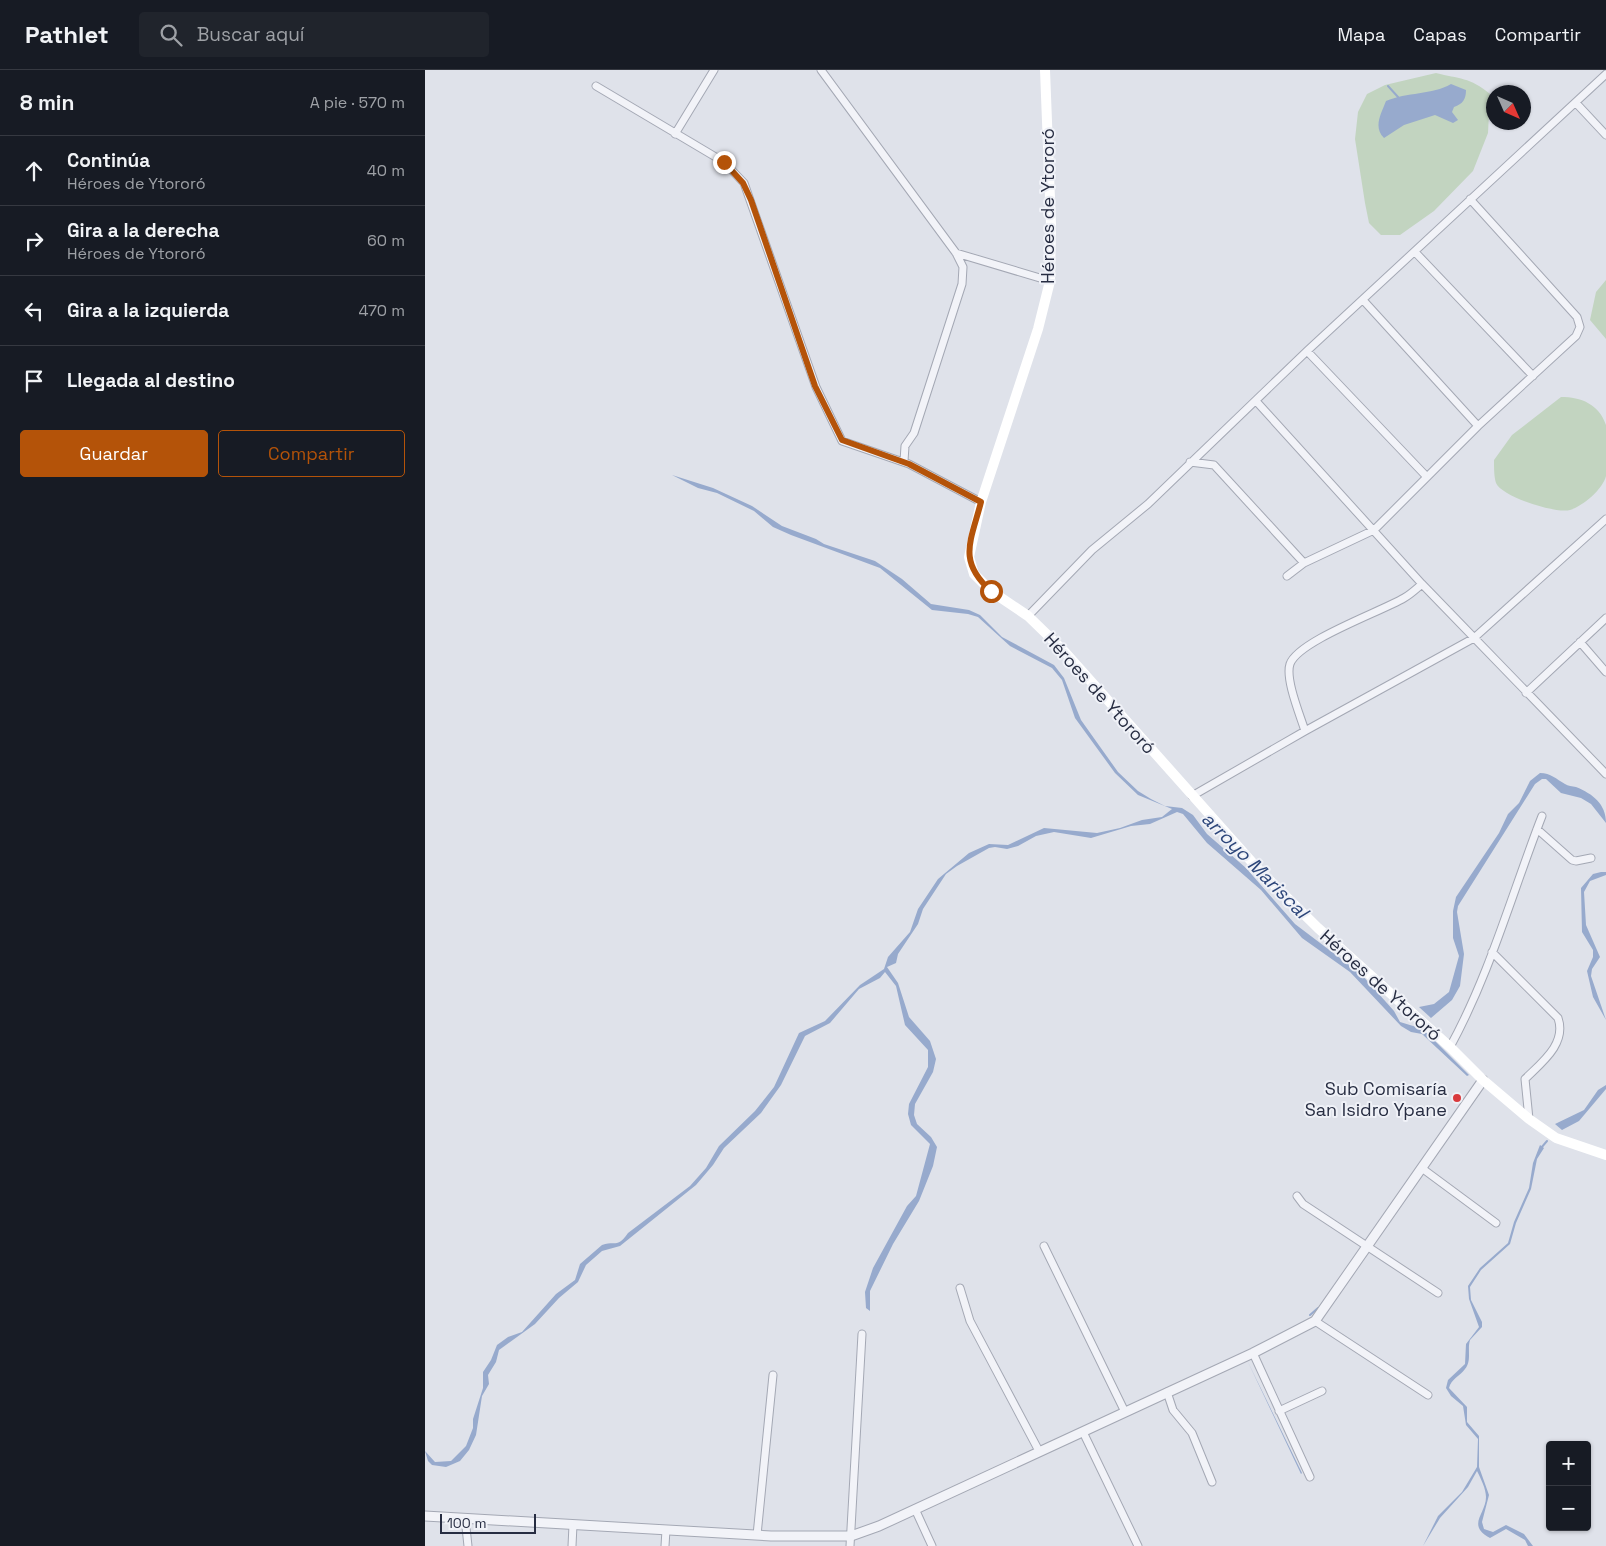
<!DOCTYPE html>
<html lang="es">
<head>
<meta charset="utf-8">
<style>
	:root { --surface:#171b24; --page:#20242c; --text:#f1f3f6; --muted:#9ea1a6; --line:#363941; --accent:#b45309 }
	body { margin:0; font-family:"Space Grotesk",sans-serif; background:var(--page); color:var(--text) }
	.controls { position:absolute; right:15px; bottom:15px; display:grid; overflow:hidden; border-radius:5px; box-shadow:0 1px 4px #0004 }
	.controls button { width:45px; height:45px; display:grid; place-items:center; padding:0; border:0; border-bottom:1px solid var(--line); background:var(--surface); color:var(--text); font:25px sans-serif }
	.compass { position:absolute; left:1061px; top:15px; width:45px; height:45px; border-radius:50%; background:var(--surface); box-shadow:0 1px 4px #0004; rotate:135deg }
	.scale { position:absolute; left:15px; bottom:12px; width:96px; box-sizing:border-box; padding-left:5px; border:2px solid #272d42; border-top:0; font-size:14px; line-height:18px; white-space:nowrap; color:#272d42; -webkit-text-stroke:4px #eff1f7; paint-order:stroke }
	.stop { position:absolute; width:15px; height:15px; margin:-11px; border:4px solid #b45309; border-radius:50%; background:#fff }
	.stop.end { background:#b45309; border-color:#fff; box-shadow:0 1px 5px #0008 }
	.list { margin:0; padding:0; list-style:none }
	h2 { display:flex; justify-content:space-between; align-items:center; height:65px; margin:0; padding:0 20px; font-size:21px }
	h2 small { font-size:16px; font-weight:400; color:var(--muted) }
	.list li { display:grid; grid-template-columns:32px 1fr auto; gap:15px; align-items:center; box-sizing:border-box; height:70px; padding:0 20px; border-top:1px solid var(--line) }
	.list b { display:block; font-size:19px; white-space:nowrap }
	.list p { margin:0; font-size:16px; white-space:nowrap; color:var(--muted) }
	.list em { font-size:16px; font-style:normal; color:var(--muted) }
	.actions { display:flex; gap:10px; padding:15px 20px }
	.actions a { flex:1; padding:11px 0; border:1px solid var(--accent); border-radius:5px; text-align:center; font-size:18px; color:var(--accent) }
	.actions .main { background:var(--accent); color:#fff }
	.icon { flex:none; width:28px; height:28px; fill:none; stroke:currentColor; stroke-width:2; stroke-linecap:round; stroke-linejoin:round }
	.map { position:relative; flex:none; width:1181px; height:1476px; overflow:hidden }
	header { display:flex; align-items:center; gap:30px; box-sizing:border-box; height:70px; padding:0 25px; background:var(--surface); border-bottom:1px solid var(--line) }
	header strong { font-size:24px }
	nav { display:flex; gap:28px; margin-inline-start:auto; font-size:18px }
	.search { width:350px; height:45px; background:var(--page); display:flex; align-items:center; gap:12px; box-sizing:border-box; padding:0 18px; border-radius:5px; color:var(--muted); font-size:19px }
	main { display:flex }
	aside { flex:1; background:var(--surface) }
	.map>svg:first-child { display:block }
</style>
</head>
<body>
<header>
<strong>Pathlet</strong>
<div class="search"><svg class="icon" aria-label="search" viewBox="0 0 24 24"><circle cx="10" cy="10" r="6"/><path d="M15 15l6 6"/></svg>Buscar aquí</div>
<nav><a>Mapa</a><a>Capas</a><a>Compartir</a></nav>
</header>
<main>
<aside>
<h2>8 min<small>A pie · 570 m</small></h2>
<ul class="list">
<li><svg class="icon" aria-label="ahead" viewBox="0 0 24 24"><path d="M12 20V5M6 11l6-6 6 6"/></svg><div><b>Continúa</b><p>Héroes de Ytororó</p></div><em>40 m</em></li>
<li><svg class="icon" aria-label="right" viewBox="0 0 24 24"><path d="M7 20v-9h11M14 6l5 5-5 5"/></svg><div><b>Gira a la derecha</b><p>Héroes de Ytororó</p></div><em>60 m</em></li>
<li><svg class="icon" aria-label="left" viewBox="0 0 24 24"><path d="M17 20v-9H6M10 6l-5 5 5 5"/></svg><div><b>Gira a la izquierda</b></div><em>470 m</em></li>
<li><svg class="icon" aria-label="arrive" viewBox="0 0 24 24"><path d="M6 21V4h12l-3 4 3 4H6"/></svg><div><b>Llegada al destino</b></div></li>
</ul>
<div class="actions"><a class="main">Guardar</a><a>Compartir</a></div>
</aside>
<div class="map">
<svg width="1181" height="1476" viewBox="0 0 1181 1476">
	<rect width="100%" height="100%" fill="#dfe2ea"/>
	<path fill="#c2d4c0" d="M 1011,3 C 1034,9 1045,7 1065,24 L 1063,63 L 1048,101 L 1009,141 L 975,165 L 956,165 L 944,153 L 940,133 L 930,69 L 933,42 L 942,24 L 960,15 Z
		M 1181,210 L 1181,269 L 1165,250 L 1171,222 Z
		M 1136,327 C 1156,327 1174,334 1181,355 C 1181,371 1181,391 1181,406 C 1178,419 1158,436 1145,440 C 1131,444 1077,427 1071,413 C 1069,407 1069,397 1069,390 L 1087,365 Z"/>
	<path fill="#97aacd" d="M 1026,14 L 1041,20 C 1041,29 1038,34 1029,37 L 1027,42 L 1033,50 L 1028,53 L 1010,45 L 979,55 L 959,68 C 948,57 956,44 961,31 C 982,22 1007,25 1026,14 Z
		M 247,405 L 288,418 L 327,436 L 357,456 L 391,469 L 399,474 L 450,491 L 477,509 L 506,534 L 544,540 L 555,545 L 577,567 L 629,595 L 639,608 L 656,650 L 693,702 L 713,721 L 726,729 L 740,736 L 757,738 L 768,745 L 782,764 L 821,798 L 870,854 L 936,904 L 969,941 L 975,952 L 998,959 L 1044,1005 L 1042,1006 L 997,964 L 986,962 L 976,956 L 925,902 L 877,868 L 836,820 L 782,773 L 758,744 L 752,742 L 725,754 L 706,756 L 666,768 L 629,762 L 611,766 L 593,776 L 582,779 L 570,777 L 564,778 L 532,796 L 521,804 L 498,839 L 493,854 L 473,884 L 471,893 L 462,897 L 473,913 L 484,947 L 505,971 L 511,989 L 508,1002 L 490,1034 L 489,1045 L 492,1054 L 506,1067 L 512,1077 L 508,1096 L 494,1131 L 468,1174 L 445,1221 L 445,1241 L 441,1238 L 440,1222 L 448,1198 L 482,1136 L 491,1126 L 505,1074 L 486,1055 L 483,1044 L 484,1034 L 503,997 L 503,980 L 480,955 L 471,916 L 460,902 L 455,908 L 434,919 L 405,953 L 380,966 L 356,1015 L 336,1043 L 299,1078 L 288,1095 L 271,1115 L 195,1176 L 177,1181 L 161,1195 L 153,1212 L 134,1228 L 110,1254 L 74,1280 L 71,1292 L 63,1305 L 64,1314 L 57,1326 L 51,1365 L 44,1380 L 35,1391 L 21,1397 L 7,1395 L 3,1391 L 0,1381 L 10,1392 L 26,1391 L 41,1376 L 48,1358 L 48,1349 L 58,1318 L 58,1302 L 66,1290 L 72,1275 L 83,1267 L 97,1262 L 131,1224 L 150,1210 L 155,1194 L 177,1175 C 191,1170 192,1179 203,1163 L 265,1116 L 281,1098 L 294,1076 L 330,1041 L 349,1017 L 374,963 L 400,951 L 435,915 L 459,899 L 463,887 L 485,862 L 493,839 L 513,809 L 544,783 L 564,774 L 583,775 L 619,758 L 672,763 L 695,758 L 717,750 L 737,747 L 747,739 L 713,725 L 690,703 L 650,648 L 637,610 L 627,598 L 585,576 L 553,547 L 543,544 L 507,540 L 455,498 L 366,465 L 348,457 L 329,441 L 292,423 L 273,418 Z
		M 1115,703 C 1126,703 1131,709 1140,714 C 1143,716 1147,716 1151,717 C 1168,724 1181,734 1181,753 L 1166,734 L 1156,728 L 1136,723 L 1121,709 L 1117,709 L 1110,714 L 1033,836 L 1032,842 L 1039,884 L 1035,916 L 1027,930 L 1006,948 L 994,937 L 1009,934 L 1024,922 L 1034,886 L 1028,868 L 1028,841 L 1031,827 L 1074,763 L 1083,744 L 1094,733 L 1105,711 Z
		M 1176,802 L 1181,802 L 1181,805 L 1165,811 L 1159,822 L 1161,855 L 1175,887 L 1167,899 L 1166,906 L 1181,950 L 1168,927 L 1162,901 L 1168,887 L 1168,880 L 1157,862 L 1156,818 L 1168,804 Z
		M 1181,1015 L 1181,1019 L 1154,1051 L 1137,1060 L 1130,1054 L 1159,1040 L 1173,1020 Z
		M 1115,1075 L 1119,1078 L 1112,1089 L 1106,1119 L 1091,1153 L 1085,1174 L 1056,1200 L 1045,1217 L 1046,1230 L 1057,1252 L 1057,1257 L 1045,1270 C 1042,1280 1047,1290 1040,1299 C 1035,1306 1026,1309 1024,1318 L 1042,1337 L 1042,1352 L 1054,1366 L 1054,1397 L 1064,1425 L 1057,1452 L 1059,1459 L 1068,1462 L 1081,1455 L 1099,1464 L 1108,1476 L 1103,1476 L 1100,1470 L 1081,1459 L 1065,1468 C 1041,1455 1061,1444 1061,1427 C 1061,1419 1056,1409 1052,1401 L 1043,1417 L 1015,1448 L 998,1476 L 1013,1446 L 1037,1422 L 1052,1397 L 1053,1369 L 1041,1355 L 1038,1336 L 1026,1326 L 1021,1318 L 1023,1310 L 1040,1294 L 1041,1274 L 1054,1257 L 1044,1229 L 1043,1216 L 1055,1198 L 1083,1173 L 1089,1152 L 1104,1118 L 1108,1093 Z
		M 822,1290 L 877,1403 L 876,1404 Z"/>
	<g fill="none" stroke-linecap="round" stroke-linejoin="round">
		<path stroke="#97aacd" stroke-width="2" d="M 963,16 L 973,27
			M 1116,1078 L 1122,1071
			M 885,1245 L 893,1238"/>
		<defs>
			<path id="minor" d="M 396,0 L 531,183 L 538,197 L 537,214 L 489,363 L 480,376 L 479,391
				M 171,16 L 299,92 L 319,113 L 391,317 L 417,371 L 484,394 L 556,432
				M 1151,33 L 1181,65
				M 250,64 L 289,0
				M 990,182 L 1108,306
				M 531,183 L 625,211
				M 938,230 L 1053,356
				M 882,281 L 1002,407
				M 831,331 L 997,514 L 1181,704
				M 765,392 L 789,395 L 879,493
				M 862,506 L 879,493 L 949,460 L 1053,356 L 1151,266 L 1155,257 L 1152,247 L 1045,129
				M 603,546 L 667,480 L 723,434 L 882,281 L 1181,4
				M 1155,572 L 1181,602
				M 1101,623 L 1181,548
				M 880,661 C 875,645 860,609 865,594 C 873,571 955,542 979,528 C 986,524 991,519 997,514
				M 767,726 L 880,661 L 1049,568 L 1181,449
				M 1112,759 L 1147,790 L 1151,791 L 1166,788
				M 1067,882 L 1133,948 C 1142,974 1116,993 1100,1009 L 1104,1049
				M 1025,977 C 1065,904 1087,823 1117,746
				M 998,1099 L 1071,1153
				M 872,1126 L 878,1134 L 1013,1223
				M 619,1176 L 700,1342
				M 535,1218 L 545,1251 L 614,1381
				M 890,1251 L 1003,1325
				M 828,1283 L 885,1407
				M 742,1322 L 748,1340 L 767,1363 L 787,1412
				M 854,1341 L 897,1321
				M 658,1362 L 713,1476
				M 490,1439 L 507,1476
				M 40,1448 L 43,1476
				M 332,1465 L 348,1305
				M 147,1476 L 148,1455
				M 240,1476 L 241,1460
				M 425,1476 L 437,1264"/>
			<path id="tertiary" d="M 0,1446 L 346,1466 L 426,1466 L 454,1456 L 828,1283 L 890,1251 L 1058,1010"/>
		</defs>
		<use href="#minor" stroke="#a4a8b4" stroke-width="9"/>
		<use href="#tertiary" stroke="#a4a8b4" stroke-width="11"/>
		<use href="#minor" stroke="#f2f3f8" stroke-width="7"/>
		<use href="#tertiary" stroke="#f2f3f8" stroke-width="9"/>
		<path stroke="#fff" stroke-width="10" d="M 620,0 L 626,154 L 625,211 L 613,259 L 556,432 L 544,487 L 549,504 L 566,521 L 603,546 L 639,581 L 834,800 L 893,858 L 1025,977 L 1058,1010 L 1104,1049 L 1131,1068 L 1181,1085"/>
	</g>
	<g fill="none" stroke-linecap="round" stroke-linejoin="round">
		<path stroke="#b45309" stroke-width="6" d="M 299,92 L 318,113 L 326,130 L 390,316 L 417,370 L 484,394 L 556,432 C 546,471 532,491 566,521"/>
	</g>
	<circle fill="#d93a3d" stroke="#eff1f7" stroke-width="2" cx="1032" cy="1028" r="5"/>
	<g text-anchor="middle" dominant-baseline="central" stroke-width="4" stroke-linejoin="round" paint-order="stroke">
		<g font-size="18" fill="#272d42" stroke="#eff1f7">
			<text transform="translate(622 136) rotate(-90)">Héroes de Ytororó</text>
			<text transform="translate(675 623) rotate(48)">Héroes de Ytororó</text>
			<text transform="translate(956 915) rotate(42)">Héroes de Ytororó</text>
		</g>
		<g font-size="18" fill="#272d42" stroke="#eff1f7" text-anchor="end">
			<text x="1022" y="1018">Sub Comisaría<tspan x="1022" dy="21">San Isidro Ypane</tspan></text>
		</g>
		<g font-size="19" font-style="italic" fill="#2d467a" stroke="#eff1f7">
			<text transform="translate(830 795) rotate(45)">arroyo Mariscal</text>
		</g>
	</g>
</svg>
<div class="controls">
<button>+</button>
<button>−</button>
</div>
<svg class="compass" viewBox="-18 -18 36 36"><path d="M0-13l5 13h-10z" fill="#e53935"/><path d="M0 13l5-13h-10z" fill="#9ea1a6"/></svg>
<div class="scale">100 m</div>
<div class="stop" style="left:566px;top:521px"></div>
<div class="stop end" style="left:299px;top:92px"></div>
</div>
</main>
</body>
</html>
